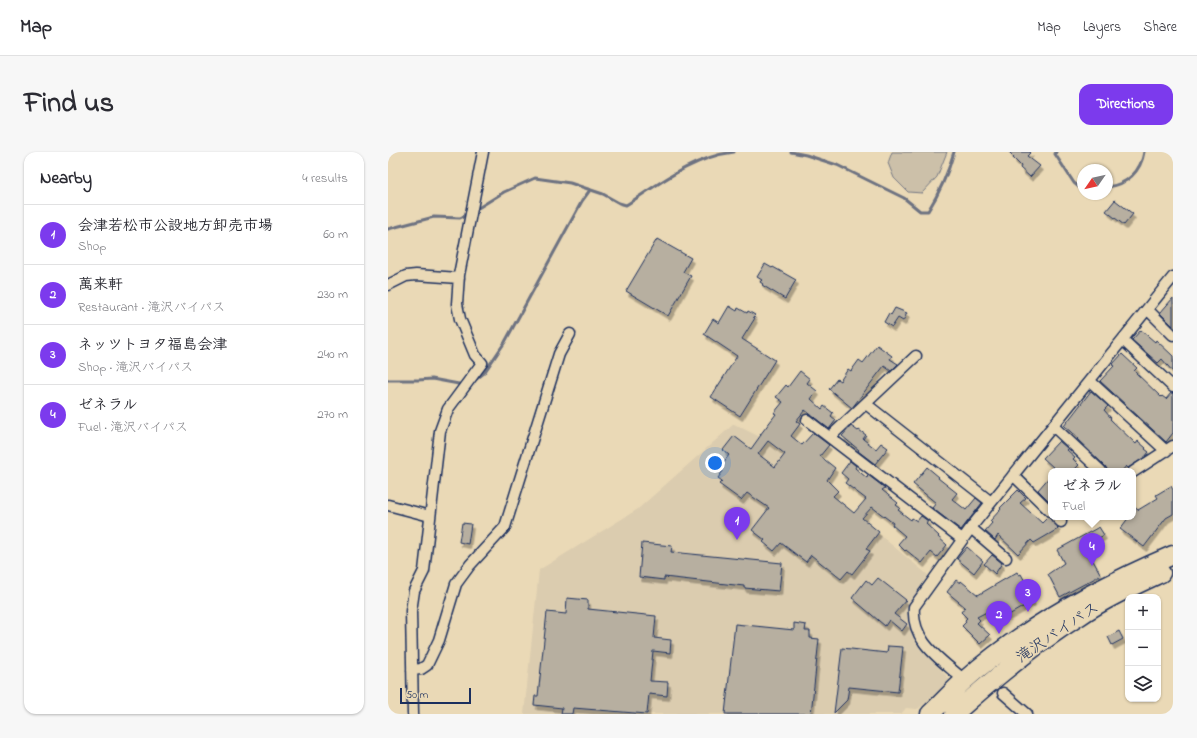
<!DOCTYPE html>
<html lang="en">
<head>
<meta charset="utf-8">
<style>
	:root { --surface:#fff; --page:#f7f7f7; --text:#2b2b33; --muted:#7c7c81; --line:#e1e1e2; --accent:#7c3aed }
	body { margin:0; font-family:"Indie Flower","Klee One",sans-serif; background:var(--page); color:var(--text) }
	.controls { position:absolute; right:12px; bottom:12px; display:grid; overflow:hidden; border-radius:8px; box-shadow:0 1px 3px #0004 }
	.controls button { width:36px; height:36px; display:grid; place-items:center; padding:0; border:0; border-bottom:1px solid var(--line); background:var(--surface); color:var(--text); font:20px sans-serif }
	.compass { position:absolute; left:689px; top:12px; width:36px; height:36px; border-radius:50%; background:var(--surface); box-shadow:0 1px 3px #0004; rotate:236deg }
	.scale { position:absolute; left:12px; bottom:10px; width:71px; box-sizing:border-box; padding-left:4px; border:2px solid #1b2f5e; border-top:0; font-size:11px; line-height:14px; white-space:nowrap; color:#1b2f5e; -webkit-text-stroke:3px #ead9b6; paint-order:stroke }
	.you { position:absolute; left:327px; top:311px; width:14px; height:14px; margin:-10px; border:3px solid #fff; border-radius:50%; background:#1a73e8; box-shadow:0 0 0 6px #1a73e833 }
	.badge { display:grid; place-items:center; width:26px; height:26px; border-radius:50%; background:var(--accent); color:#fff; font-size:13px; font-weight:700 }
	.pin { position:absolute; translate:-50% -33px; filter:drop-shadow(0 1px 2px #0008) }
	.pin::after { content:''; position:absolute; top:21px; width:14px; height:12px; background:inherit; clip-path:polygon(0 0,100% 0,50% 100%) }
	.popup { position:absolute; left:660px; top:316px; width:88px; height:52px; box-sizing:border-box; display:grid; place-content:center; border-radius:8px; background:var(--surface); filter:drop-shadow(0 1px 3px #0005); font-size:13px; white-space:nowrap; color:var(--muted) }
	.popup b { font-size:15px; color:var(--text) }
	.popup::after { content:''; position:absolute; left:50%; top:100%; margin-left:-8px; border:8px solid transparent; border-top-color:var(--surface) }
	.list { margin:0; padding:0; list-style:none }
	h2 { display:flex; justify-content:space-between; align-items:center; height:52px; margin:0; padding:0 16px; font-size:17px }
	h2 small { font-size:13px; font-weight:400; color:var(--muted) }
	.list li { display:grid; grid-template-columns:26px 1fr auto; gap:12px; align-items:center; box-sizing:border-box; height:60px; padding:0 16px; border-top:1px solid var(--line) }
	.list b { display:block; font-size:15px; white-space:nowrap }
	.list p { margin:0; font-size:13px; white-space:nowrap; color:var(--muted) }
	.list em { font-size:13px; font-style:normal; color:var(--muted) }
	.icon { flex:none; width:22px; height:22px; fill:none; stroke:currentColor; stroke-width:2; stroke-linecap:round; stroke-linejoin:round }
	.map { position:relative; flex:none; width:785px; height:562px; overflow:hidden; border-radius:12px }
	header { display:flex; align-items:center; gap:24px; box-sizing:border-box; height:56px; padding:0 20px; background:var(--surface); border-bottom:1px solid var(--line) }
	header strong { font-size:19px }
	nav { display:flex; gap:22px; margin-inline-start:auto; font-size:14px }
	.intro { display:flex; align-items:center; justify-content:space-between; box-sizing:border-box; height:96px; padding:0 24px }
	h1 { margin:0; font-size:28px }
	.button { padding:10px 18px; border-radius:12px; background:var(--accent); color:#fff; font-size:14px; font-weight:700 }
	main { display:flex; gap:24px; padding:0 24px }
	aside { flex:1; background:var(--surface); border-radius:12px; box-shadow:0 1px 3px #0004 }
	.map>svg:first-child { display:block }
</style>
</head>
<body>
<header>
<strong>Map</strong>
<nav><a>Map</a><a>Layers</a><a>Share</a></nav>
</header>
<div class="intro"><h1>Find us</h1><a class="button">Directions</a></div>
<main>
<aside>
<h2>Nearby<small>4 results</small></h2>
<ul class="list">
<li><span class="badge">1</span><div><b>会津若松市公設地方卸売市場</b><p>Shop</p></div><em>60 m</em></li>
<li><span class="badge">2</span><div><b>萬来軒</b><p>Restaurant · 滝沢バイパス</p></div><em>230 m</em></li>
<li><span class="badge">3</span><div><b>ネッツトヨタ福島会津</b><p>Shop · 滝沢バイパス</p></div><em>240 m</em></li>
<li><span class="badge">4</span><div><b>ゼネラル</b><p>Fuel · 滝沢バイパス</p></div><em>270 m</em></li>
</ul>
</aside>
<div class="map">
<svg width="785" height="562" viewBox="0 0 785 562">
	<defs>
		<filter id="shadow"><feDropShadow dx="2.5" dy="4.5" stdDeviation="0" flood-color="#0004"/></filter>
	</defs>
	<rect width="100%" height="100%" fill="#ead9b6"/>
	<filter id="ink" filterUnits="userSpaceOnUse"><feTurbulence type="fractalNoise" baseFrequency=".025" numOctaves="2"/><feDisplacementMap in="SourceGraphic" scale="8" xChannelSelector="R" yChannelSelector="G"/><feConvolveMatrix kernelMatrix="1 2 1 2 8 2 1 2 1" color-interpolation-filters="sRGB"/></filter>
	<g filter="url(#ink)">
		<path fill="#dbccaf" d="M 346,272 L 376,287 L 540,423 L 519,456 L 520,472 L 528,491 L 563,529 L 531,556 L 529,557 L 518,556 L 513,562 L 136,562 L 151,418 L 250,357 Z"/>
		<path fill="#ccc0a9" stroke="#747884" d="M 504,0 L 559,0 L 549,25 L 534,41 L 520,40 L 506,26 L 500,11 Z"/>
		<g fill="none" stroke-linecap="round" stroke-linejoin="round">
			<path stroke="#6d7281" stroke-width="3" d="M 403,0 L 418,3 L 449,13 L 516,46 L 532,59 L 540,59 C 552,40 560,21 566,0
				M 668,0 L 667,2 L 686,31 L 692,36 L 695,36
				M 719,35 C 739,33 753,19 756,0
				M 87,58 L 116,40 L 147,26 L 182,31 L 215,42 L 231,51 L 238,53 C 272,31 305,5 346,0
				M 0,77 L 46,65 L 72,66 L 80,62
				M 0,228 L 30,228 L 44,227 L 76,233
				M 86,229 L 96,221 L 117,190 L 194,49 L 202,38"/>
		</g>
		<path fill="#b7afa0" stroke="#1b2f5e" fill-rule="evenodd" filter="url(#shadow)" d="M 621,0 L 643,0 L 639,4 L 652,14 L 642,25 L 632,16 L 633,14 L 625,6 L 626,5 Z
			M 727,48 L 745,62 L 736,73 L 718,59 Z
			M 269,87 L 303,106 L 295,120 L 303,124 L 280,164 L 238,139 Z
			M 377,112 L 384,116 L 385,115 L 408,128 L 397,147 L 374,133 L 375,132 L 372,130 L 374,128 L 369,125 Z
			M 785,146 L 785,174 L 772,161 Z
			M 341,154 L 349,159 L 350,156 L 359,161 L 360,159 L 367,163 L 365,165 L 367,166 L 354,187 L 387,208 L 352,264 L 323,245 L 349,204 L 316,182 L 325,167 L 331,171 Z
			M 507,156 L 519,161 L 515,169 L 510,166 L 504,175 L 496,170 L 501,161 L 503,163 Z
			M 753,178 L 767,190 L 768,188 L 785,204 L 785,220 L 774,207 L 770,211 L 744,188 Z
			M 489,193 L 504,204 L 502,207 L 510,212 L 503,219 L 496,214 L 464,256 L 441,237 L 449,227 L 452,229 L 460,217 L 463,219 L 471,208 L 475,211 Z
			M 734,202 L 749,216 L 746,219 L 773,245 L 774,244 L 778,247 L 783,241 L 785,241 L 785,281 L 778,290 L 712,229 L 726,214 L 724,213 Z
			M 412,219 L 422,227 L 419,231 L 429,239 L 423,247 L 434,257 L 436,254 L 445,261 L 443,264 L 448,268 L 441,277 L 417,258 L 408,269 L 412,272 L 403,284 L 414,293 L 425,281 L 441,293 L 432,304 L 447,316 L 439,328 L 450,339 L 445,344 L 466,361 L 478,347 L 457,331 L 460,327 L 453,321 L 462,309 L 468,314 L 467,316 L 479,326 L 480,323 L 497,336 L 494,338 L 510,351 L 508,353 L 512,356 L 510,358 L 523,368 L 524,366 L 529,369 L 533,364 L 540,369 L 538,372 L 551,384 L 550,385 L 559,393 L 549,405 L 543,400 L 534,411 L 518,398 L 517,399 L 510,392 L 517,384 L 504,373 L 505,371 L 484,355 L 474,366 L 491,380 L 478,397 L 482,399 L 464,422 L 460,419 L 453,427 L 423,403 L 418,410 L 393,391 L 386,399 L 375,390 L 377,388 L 364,378 L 381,356 L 359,341 L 353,348 L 331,332 L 334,329 L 330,326 L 335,319 L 331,316 L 341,303 L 335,298 L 346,284 L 363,297 L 373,283 L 372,283 L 388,262 L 386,261 L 395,250 L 388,245 L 398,233 L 400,235 ZM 380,289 L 397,302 L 387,315 L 370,302 Z
			M 703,239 L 720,254 L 716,258 L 723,266 L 722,267 L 748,292 L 750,289 L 758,296 L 757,297 L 761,300 L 757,305 L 740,316 L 738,314 L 734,319 L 720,319 L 717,314 L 689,287 L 690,286 L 676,274 Z
			M 463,274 L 470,279 L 471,278 L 478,283 L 475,287 L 488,297 L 493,291 L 500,296 L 487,312 L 470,299 L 471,298 L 454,284 Z
			M 671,289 L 680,297 L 679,298 L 687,305 L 685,307 L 691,313 L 685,319 L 663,319 L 666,316 L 655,306 Z
			M 539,315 L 551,325 L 550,326 L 569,341 L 564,347 L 578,358 L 588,346 L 594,351 L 573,378 L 544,356 L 548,351 L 525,332 Z
			M 663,323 L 663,351 L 650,338 Z
			M 783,334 L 785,338 L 785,362 L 778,366 L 756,395 L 732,377 L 741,365 L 745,365 L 745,354 L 750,358 L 770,346 L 768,343 Z
			M 630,338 L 638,346 L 632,351 L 654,371 L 660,365 L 662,366 L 670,375 L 669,376 L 670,377 L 646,391 L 643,388 L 630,402 L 610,383 L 607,388 L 597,379 L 604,371 L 602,369 L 613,357 L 612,356 Z
			M 74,371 L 83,372 L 80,392 L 71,390 Z
			M 711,375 L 716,383 L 697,394 L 713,423 L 672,445 L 660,422 L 676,411 L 669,398 Z
			M 254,391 L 284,394 L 283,400 L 394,411 L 391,439 L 356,436 L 356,434 L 276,425 L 276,428 L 251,425 Z
			M 579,395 L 595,409 L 586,421 L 569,407 Z
			M 604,403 L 614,411 L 607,422 L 596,412 Z
			M 629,420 L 631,423 L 633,422 L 645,444 L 643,445 L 645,449 L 619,464 L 612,453 L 589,465 L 592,468 L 589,471 L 602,483 L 592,492 L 574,474 L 578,470 L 577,468 L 579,466 L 573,460 L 577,455 L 559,440 L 568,428 L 572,431 L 573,429 L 590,443 Z
			M 490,426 L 518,448 L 506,462 L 519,472 L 514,479 L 501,468 L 497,474 L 464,446 L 478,428 L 484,433 Z
			M 179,446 L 200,448 L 200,457 L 268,464 L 266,486 L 283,488 L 282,501 L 265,499 L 262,529 L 280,530 L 279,544 L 261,542 L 259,562 L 185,556 L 184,562 L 173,562 L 174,556 L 146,553 L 147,544 L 150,544 L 159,460 L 178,462 Z
			M 406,471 L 418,473 L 417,479 L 422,479 L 422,486 L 431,487 L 423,562 L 337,562 L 347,472 L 406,478 Z
			M 731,479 L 735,487 L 724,493 L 720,485 Z
			M 500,494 L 515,495 L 510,540 L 461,535 L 459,548 L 446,561 L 454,496 L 499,501 Z"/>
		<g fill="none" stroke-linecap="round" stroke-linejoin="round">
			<defs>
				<path id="street" d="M 0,133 L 18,124 L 28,123 L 71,126
					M 760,158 L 785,183
					M 735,188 L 785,235
					M 702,229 L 778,299
					M 478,252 L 603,350
					M 419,268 L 574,387
					M 665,274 L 713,319
					M 442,285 L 528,204
					M 745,320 L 785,294
					M 625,323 L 663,360
					M 0,353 L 42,364
					M 668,365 L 673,370
					M 583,376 L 618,406
					M 24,518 L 33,517 L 39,513 L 51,488 L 68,432 L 82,413 L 117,375 L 171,202 L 182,182
					M 576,528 C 553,507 523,490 526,455 L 585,373 L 785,125
					M 615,541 L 639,562
					M 25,562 L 23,459 L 26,439 L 36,419 L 52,279 L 60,257 L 94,211 L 87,203 L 72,167 L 69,152 L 71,123 L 95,0"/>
				<path id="highway" d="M 542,562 C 554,551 565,538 577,528 C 638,474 710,435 785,403
					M 566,562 C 605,527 646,493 690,465 C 716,447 745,434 773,421"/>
			</defs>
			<use href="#street" stroke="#1b2f5e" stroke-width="13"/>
			<use href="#highway" stroke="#1b2f5e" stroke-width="21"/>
			<use href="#street" stroke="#ead9b6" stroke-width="10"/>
			<use href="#highway" stroke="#ead9b6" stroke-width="18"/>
		</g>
	</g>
	<g text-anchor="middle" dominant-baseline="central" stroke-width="3" stroke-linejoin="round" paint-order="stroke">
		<g font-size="16" fill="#1b2f5e" stroke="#ead9b6">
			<text transform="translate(670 481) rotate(-34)">滝沢バイパス</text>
		</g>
	</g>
</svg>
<div class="controls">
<button>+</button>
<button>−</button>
<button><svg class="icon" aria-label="layers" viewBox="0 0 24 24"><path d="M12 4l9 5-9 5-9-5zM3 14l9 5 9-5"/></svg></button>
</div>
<svg class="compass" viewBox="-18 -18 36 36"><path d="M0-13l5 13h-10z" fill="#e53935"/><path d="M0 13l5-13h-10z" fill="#7c7c81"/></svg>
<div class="scale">50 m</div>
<div class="you"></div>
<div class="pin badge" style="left:349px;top:388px">1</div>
<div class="pin badge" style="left:611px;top:482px">2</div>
<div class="pin badge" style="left:640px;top:460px">3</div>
<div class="pin badge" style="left:704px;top:414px">4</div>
<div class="popup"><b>ゼネラル</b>Fuel</div>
</div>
</main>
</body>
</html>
